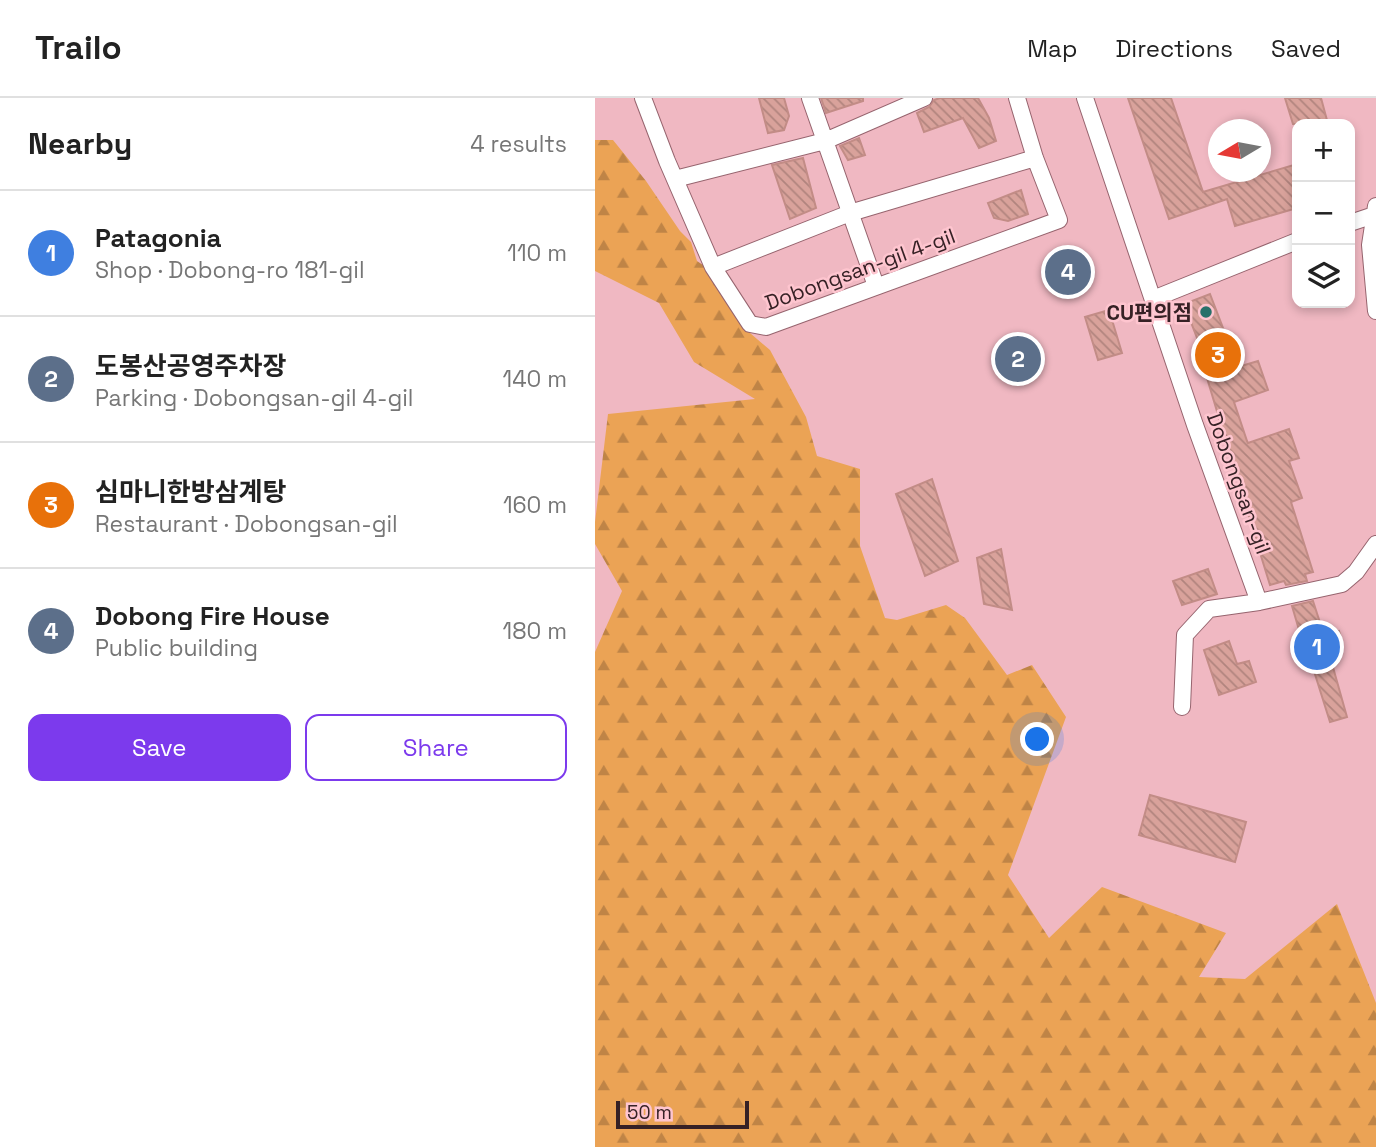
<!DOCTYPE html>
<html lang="en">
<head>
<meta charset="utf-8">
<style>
	:root { --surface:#fff; --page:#f6f6f6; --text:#222; --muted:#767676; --line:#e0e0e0; --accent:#7c3aed }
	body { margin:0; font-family:"Space Grotesk","Noto Sans KR",sans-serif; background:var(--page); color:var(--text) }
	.controls { position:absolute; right:21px; top:21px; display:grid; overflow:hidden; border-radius:14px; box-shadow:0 4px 10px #0003 }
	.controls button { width:63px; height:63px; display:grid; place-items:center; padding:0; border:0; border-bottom:2px solid var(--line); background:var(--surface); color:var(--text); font:35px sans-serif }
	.compass { position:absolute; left:613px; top:21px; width:63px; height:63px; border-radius:50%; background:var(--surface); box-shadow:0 4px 10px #0003; rotate:260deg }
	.scale { position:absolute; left:21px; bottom:18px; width:133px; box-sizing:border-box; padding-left:7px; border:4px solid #362125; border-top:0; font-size:19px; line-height:24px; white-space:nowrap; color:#362125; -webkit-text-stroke:5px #fec5cf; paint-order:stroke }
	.you { position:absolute; left:443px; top:642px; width:24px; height:24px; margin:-18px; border:5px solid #fff; border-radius:50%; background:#1a73e8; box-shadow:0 0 0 10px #1a73e833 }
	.badge { display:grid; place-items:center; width:46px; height:46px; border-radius:50%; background:var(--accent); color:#fff; font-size:23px; font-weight:700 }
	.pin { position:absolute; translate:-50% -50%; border:4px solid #fff; box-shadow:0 2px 7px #0006 }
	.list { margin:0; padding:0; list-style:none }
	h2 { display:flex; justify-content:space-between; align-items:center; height:91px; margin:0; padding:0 28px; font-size:30px }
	h2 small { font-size:23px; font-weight:400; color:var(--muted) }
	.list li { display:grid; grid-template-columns:46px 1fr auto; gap:21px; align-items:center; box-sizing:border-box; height:126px; padding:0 28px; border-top:2px solid var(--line) }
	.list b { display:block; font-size:26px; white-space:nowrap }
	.list p { margin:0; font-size:23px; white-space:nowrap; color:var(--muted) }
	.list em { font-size:23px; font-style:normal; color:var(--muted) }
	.actions { display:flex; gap:14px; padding:21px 28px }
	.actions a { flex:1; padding:16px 0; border:2px solid var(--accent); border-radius:14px; text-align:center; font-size:24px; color:var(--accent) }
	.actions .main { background:var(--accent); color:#fff }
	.icon { flex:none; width:38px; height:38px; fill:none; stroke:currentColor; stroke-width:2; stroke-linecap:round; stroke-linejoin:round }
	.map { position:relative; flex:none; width:781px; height:1049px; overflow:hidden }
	header { display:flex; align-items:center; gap:42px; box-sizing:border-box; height:98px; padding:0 35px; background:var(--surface); border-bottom:2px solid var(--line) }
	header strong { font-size:33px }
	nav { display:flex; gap:38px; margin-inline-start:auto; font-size:24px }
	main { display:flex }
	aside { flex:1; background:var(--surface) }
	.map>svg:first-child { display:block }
</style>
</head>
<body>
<header>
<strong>Trailo</strong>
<nav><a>Map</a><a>Directions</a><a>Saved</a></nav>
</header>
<main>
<aside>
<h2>Nearby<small>4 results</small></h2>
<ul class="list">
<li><span class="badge" style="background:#3f7fe0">1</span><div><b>Patagonia</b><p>Shop · Dobong-ro 181-gil</p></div><em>110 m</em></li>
<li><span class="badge" style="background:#5c6f8a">2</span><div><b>도봉산공영주차장</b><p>Parking · Dobongsan-gil 4-gil</p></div><em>140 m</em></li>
<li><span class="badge" style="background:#e8710a">3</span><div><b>심마니한방삼계탕</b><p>Restaurant · Dobongsan-gil</p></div><em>160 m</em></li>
<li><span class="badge" style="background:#5c6f8a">4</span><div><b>Dobong Fire House</b><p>Public building</p></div><em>180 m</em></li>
</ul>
<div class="actions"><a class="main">Save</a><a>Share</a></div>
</aside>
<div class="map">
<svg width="781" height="1049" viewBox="0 0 781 1049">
	<defs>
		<pattern id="forest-firs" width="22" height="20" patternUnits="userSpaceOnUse" patternTransform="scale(1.75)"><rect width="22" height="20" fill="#eba355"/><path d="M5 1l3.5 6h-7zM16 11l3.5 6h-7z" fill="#bf8446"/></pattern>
		<pattern id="building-back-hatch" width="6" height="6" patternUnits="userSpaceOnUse" patternTransform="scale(1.75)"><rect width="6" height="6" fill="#d9a29b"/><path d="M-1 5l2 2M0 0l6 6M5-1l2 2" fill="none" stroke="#b1847e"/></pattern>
	</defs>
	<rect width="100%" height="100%" fill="#f0b8c2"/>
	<path fill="url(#forest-firs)" d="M 0,42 L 18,42 L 51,83 L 85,133 L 96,144 L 102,163 L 124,178 L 155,235 L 175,252 L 211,319 L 222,358 L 265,371 L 265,448 L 290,520 L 302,522 L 351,507 L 370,520 L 412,577 L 437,567 L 471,619 L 413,777 L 454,840 L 507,789 L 631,835 L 604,879 L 650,881 L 742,806 L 781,905 L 781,1049 L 0,1049 L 0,554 L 27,493 L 0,446 L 0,424 L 13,316 L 160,301 L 99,264 L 64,205 L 0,173 Z"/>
	<path fill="url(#building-back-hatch)" stroke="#c28c86" stroke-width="2" d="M 164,0 L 189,0 L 194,18 L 189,32 L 173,35 Z
		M 226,0 L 268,0 L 268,3 L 231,15 Z
		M 345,0 L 383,0 L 394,20 L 401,43 L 384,50 L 368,20 L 329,34 L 322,15 L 334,9 L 339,2 Z
		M 533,0 L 576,0 L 608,94 L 702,66 L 702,110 L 640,128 L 632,101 L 574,121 Z
		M 690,0 L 726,0 L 733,26 L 698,26 Z
		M 264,40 L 270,57 L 253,62 L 245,48 Z
		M 208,60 L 221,110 L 195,121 L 177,67 Z
		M 426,92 L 433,116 L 413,123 L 399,120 L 393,105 Z
		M 615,196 L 643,269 L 663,263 L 673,292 L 639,304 L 652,343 L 653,345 L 694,331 L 704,360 L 694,363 L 707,400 L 696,404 L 718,474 L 710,476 L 712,483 L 691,487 L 689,483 L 675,487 L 645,390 L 648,389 L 633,350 L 612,280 L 617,279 L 589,206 Z
		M 514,212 L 527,255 L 503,262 L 490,219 Z
		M 337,381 L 363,463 L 330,478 L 301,396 Z
		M 406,451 L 417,512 L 389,506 L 382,460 Z
		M 613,471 L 622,496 L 587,507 L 578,483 Z
		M 718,503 L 729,537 L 744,533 L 747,544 L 732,548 L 752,619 L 735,624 L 713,554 L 708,556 L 704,543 L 707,542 L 697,508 Z
		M 634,543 L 642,566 L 654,563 L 661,584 L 624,597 L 609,552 Z
		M 555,697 L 651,724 L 640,764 L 544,737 Z"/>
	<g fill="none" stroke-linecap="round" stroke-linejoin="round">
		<defs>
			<path id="street" d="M 48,0 L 72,63 L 118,169 L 155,226 L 171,229 L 464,122 L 440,60 L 422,0
				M 215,0 L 281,188
				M 490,0 L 600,327 L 664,504
				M 80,81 L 230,43 L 329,0
				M 781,108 L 775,147 L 781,213
				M 755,125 L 779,117
				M 118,169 L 255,115 L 440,60
				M 558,201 L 702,143
				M 587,609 L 590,537 L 614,511 L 664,504 L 747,486 L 761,474 L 781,446"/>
		</defs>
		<use href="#street" stroke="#96646e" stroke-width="18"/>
		<use href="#street" stroke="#fff" stroke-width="16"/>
	</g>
	<circle fill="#28716a" stroke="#fec5cf" stroke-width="2.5" cx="611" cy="214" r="7"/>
	<g text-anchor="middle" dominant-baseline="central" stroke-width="5" stroke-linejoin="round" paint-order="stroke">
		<g font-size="21" fill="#362125" stroke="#fec5cf">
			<text transform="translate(265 171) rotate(-20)">Dobongsan-gil 4-gil</text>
			<text transform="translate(644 385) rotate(70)">Dobongsan-gil</text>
		</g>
		<g font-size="21" font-weight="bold" fill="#362125" stroke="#fec5cf" text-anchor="end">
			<text x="597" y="214">CU편의점</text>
		</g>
	</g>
</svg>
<div class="controls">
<button>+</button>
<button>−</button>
<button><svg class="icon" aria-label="layers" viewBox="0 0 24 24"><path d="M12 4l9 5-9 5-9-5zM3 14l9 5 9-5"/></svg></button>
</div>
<svg class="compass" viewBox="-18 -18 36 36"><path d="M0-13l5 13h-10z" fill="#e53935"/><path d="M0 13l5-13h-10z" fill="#767676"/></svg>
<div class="scale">50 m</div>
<div class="you"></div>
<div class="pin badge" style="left:722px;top:549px;background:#3f7fe0">1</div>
<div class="pin badge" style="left:423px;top:261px;background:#5c6f8a">2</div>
<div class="pin badge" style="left:623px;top:257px;background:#e8710a">3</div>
<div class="pin badge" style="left:473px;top:174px;background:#5c6f8a">4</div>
</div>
</main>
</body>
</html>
